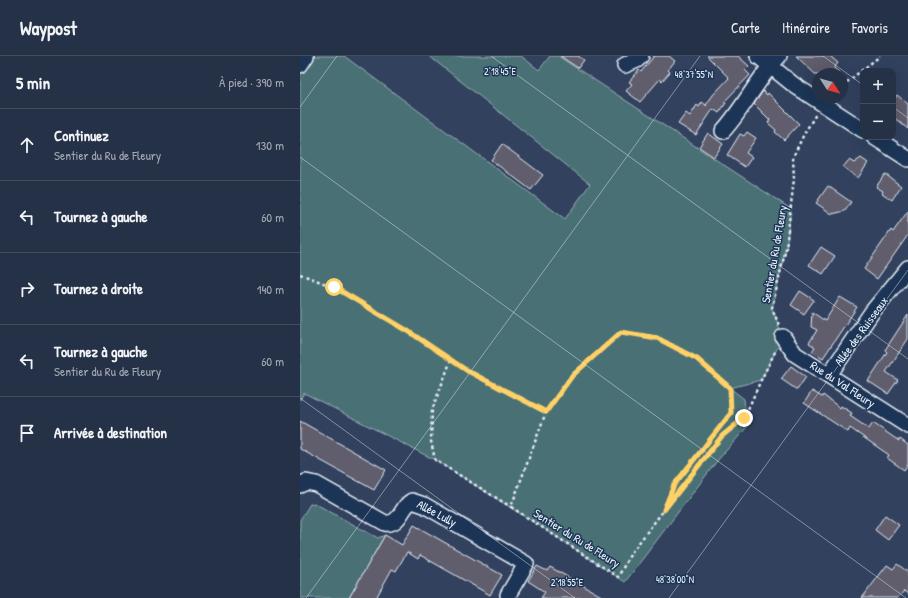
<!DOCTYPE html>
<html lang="fr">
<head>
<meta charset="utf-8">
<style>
	:root { --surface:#253146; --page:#313d51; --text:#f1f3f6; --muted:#a3a9b3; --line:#424c5f }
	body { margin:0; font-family:"Patrick Hand",sans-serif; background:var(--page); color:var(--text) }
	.controls { position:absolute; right:12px; top:12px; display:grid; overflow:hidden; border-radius:8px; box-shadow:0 4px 16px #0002 }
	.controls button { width:36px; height:36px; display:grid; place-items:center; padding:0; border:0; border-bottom:1px solid var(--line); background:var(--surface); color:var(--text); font:20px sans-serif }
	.compass { position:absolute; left:512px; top:12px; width:36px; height:36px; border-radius:50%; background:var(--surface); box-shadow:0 4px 16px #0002; rotate:126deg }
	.stop { position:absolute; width:12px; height:12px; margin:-9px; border:3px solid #ffd166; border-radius:50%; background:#fff }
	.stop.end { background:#ffd166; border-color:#fff; box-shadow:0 1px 4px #0008 }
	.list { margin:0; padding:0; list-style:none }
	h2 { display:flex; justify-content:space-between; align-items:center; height:52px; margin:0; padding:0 16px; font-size:17px }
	h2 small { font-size:13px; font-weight:400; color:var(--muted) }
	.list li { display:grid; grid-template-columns:26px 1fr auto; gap:12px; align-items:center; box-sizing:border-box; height:72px; padding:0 16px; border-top:1px solid var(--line) }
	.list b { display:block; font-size:15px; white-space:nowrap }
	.list p { margin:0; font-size:13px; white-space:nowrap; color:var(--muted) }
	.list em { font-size:13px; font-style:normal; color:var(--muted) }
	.icon { flex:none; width:22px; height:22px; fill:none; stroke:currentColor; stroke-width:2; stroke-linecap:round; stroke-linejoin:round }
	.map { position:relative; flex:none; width:608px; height:542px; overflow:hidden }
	header { display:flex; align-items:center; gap:24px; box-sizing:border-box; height:56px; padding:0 20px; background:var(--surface); border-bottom:1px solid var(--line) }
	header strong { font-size:19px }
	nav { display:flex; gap:22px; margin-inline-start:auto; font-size:14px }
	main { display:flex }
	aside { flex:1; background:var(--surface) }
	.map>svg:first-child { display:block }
</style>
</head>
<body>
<header>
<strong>Waypost</strong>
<nav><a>Carte</a><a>Itinéraire</a><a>Favoris</a></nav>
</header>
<main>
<aside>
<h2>5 min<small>À pied · 390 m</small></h2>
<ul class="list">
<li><svg class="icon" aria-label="ahead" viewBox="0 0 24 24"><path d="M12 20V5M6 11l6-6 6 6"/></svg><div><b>Continuez</b><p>Sentier du Ru de Fleury</p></div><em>130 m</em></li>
<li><svg class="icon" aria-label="left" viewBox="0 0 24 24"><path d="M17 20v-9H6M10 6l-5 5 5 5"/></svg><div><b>Tournez à gauche</b></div><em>60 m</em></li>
<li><svg class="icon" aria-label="right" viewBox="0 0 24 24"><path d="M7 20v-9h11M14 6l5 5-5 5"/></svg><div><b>Tournez à droite</b></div><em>140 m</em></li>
<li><svg class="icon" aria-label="left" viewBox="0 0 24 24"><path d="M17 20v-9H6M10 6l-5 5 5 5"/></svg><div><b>Tournez à gauche</b><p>Sentier du Ru de Fleury</p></div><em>60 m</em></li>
<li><svg class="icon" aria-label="arrive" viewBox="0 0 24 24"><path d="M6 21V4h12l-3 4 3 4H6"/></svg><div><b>Arrivée à destination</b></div></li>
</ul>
</aside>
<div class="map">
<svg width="608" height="542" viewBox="0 0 608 542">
	<rect width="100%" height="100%" fill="#31415e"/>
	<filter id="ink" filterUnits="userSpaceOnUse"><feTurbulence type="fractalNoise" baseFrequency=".025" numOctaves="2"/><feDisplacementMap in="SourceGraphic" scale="8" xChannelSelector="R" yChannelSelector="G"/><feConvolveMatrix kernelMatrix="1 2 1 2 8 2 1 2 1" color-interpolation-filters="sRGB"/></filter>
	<g filter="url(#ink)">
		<path fill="#486f74" stroke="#98b0b6" d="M 6,0 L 44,0 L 265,163 L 290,128 L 129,0 L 221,0 L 239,14 L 250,0 L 258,0 L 491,153 L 486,192 L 472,252 L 483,281 L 461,324 L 430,332 L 444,343 L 447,371 L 417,405 L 325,526 L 251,477 L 135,404 L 4,337 L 0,344 L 0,9 Z
			M 14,447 L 78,482 L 85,479 L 49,542 L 0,542 L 0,464 L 10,448 Z"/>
		<path fill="#615d6d" stroke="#e8f1f8" d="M 260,0 L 278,0 L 284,4 L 278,12 Z
			M 354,0 L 369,0 L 375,5 L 368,14 L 370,16 L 362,25 L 360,23 L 340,46 L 326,35 L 332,28 L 329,26 L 339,14 L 341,16 Z
			M 407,0 L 438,0 L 449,10 L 445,14 L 450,19 L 424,46 L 426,47 L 419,57 L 413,53 L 396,79 L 378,68 L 386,57 L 390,60 L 397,49 L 399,51 L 402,46 L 407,50 L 406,49 L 413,39 L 429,22 Z
			M 496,0 L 530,0 L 538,7 L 534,12 L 541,18 L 515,18 Z
			M 463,35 L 467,39 L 468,37 L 499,68 L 484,84 L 475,76 L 476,74 L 468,67 L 470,64 L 454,48 Z
			M 597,39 L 608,48 L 608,73 L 593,61 L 593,45 Z
			M 447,76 L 456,82 L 446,97 L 452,101 L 445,111 L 427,99 L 440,78 L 444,80 Z
			M 408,77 L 423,88 L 414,101 L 399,91 Z
			M 202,88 L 243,119 L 231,134 L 191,104 Z
			M 561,102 L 568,107 L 558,122 L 543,111 L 549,104 L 554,107 Z
			M 585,118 L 601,130 L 592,144 L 582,137 L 583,135 L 576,131 Z
			M 528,130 L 551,146 L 545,155 L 532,158 L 516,147 Z
			M 608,155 L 608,179 L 577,223 L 564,213 L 591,174 L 593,176 Z
			M 521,191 L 535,200 L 523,218 L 509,209 Z
			M 500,235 L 514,244 L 504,258 L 491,249 Z
			M 540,241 L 557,251 L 523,302 L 512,295 L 515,291 L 509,287 L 517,274 L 511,271 L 512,256 L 525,265 Z
			M 608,259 L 608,283 L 586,316 L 598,324 L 588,338 L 568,325 L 587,296 L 585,294 Z
			M 491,310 L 506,321 L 497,334 L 481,323 Z
			M 512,335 L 522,341 L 523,339 L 540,352 L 541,350 L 552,357 L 550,360 L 569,373 L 573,367 L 599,385 L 600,383 L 608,389 L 608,408 L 604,414 L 587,402 L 589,399 L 550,372 L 548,376 L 504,347 Z
			M 0,365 L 86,414 L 74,434 L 0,393 Z
			M 585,459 L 599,469 L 588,484 L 575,474 Z
			M 114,469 L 202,519 L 190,539 L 120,499 L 118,503 L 107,496 L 96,515 L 92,513 L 76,542 L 49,542 L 85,479 L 102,489 Z
			M 597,508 L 608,516 L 608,538 L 604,535 L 598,542 L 562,542 L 587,509 L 593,513 Z
			M 237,510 L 247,515 L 250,511 L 305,542 L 241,542 L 245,536 L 228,525 Z"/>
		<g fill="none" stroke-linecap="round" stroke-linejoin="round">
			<defs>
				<path id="minor" d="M 458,0 L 494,29 L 563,74
					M 0,9 L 6,0
					M 325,9 L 337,4 L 341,0
					M 423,75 C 444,52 457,23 479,0
					M 574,81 L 608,103
					M 483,281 L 495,298 L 608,370
					M 529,319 L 572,256 L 608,212
					M 0,429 L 6,426 L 16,428 L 85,467 C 101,469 101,450 112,445 L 124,449 L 226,508 L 208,539"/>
			</defs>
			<use href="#minor" stroke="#e8f1f8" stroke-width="18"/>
			<path stroke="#e8f1f8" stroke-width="2.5" stroke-dasharray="3 3" stroke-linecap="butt" d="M 542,30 L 580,0
				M 0,218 L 34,231 L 108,275 L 166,314 L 246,356 L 211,451 L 318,521 L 331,497 L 393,416 L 422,380 L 444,362 L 461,324 L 476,294
				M 479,269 L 472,252 L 486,192 L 494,123 L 493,101 L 504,78 L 516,58
				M 151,304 L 132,354 L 131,385 L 135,404 L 211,451
				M 246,356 L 271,320 L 321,276 L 357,281 L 397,303 L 430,332 L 431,357 L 374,429 L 365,450"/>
			<use href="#minor" stroke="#1d3557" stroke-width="15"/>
		</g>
	</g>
	<g fill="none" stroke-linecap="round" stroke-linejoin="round" filter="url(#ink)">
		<path stroke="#ffd166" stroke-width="5" d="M 34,231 L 108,275 L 166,314 L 246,356 L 272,320 L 321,276 L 357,282 L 397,303 L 430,332 L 431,357 L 374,429 L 364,454 L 422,380 L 444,362"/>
	</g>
	<path fill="none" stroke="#e8f1f8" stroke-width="1" stroke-opacity="0.45" d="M 191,0 L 608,303M 523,0 L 563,29M 0,51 L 37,0M 593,51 L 608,62M 0,101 L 606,542M 0,342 L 275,542M 6,542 L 400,0M 369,542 L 608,214"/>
	<g text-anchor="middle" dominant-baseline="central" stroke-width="3" stroke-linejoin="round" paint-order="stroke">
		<g font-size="12" fill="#e8f1f8" stroke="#1d3557">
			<text transform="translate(474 198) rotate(-80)">Sentier du Ru de Fleury</text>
			<text transform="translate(561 275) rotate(-54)">Allée des Ruisseaux</text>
			<text transform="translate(543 328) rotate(33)">Rue du Val Fleury</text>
			<text transform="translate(137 457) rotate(28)">Allée Lully</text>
			<text transform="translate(277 482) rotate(32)">Sentier du Ru de Fleury</text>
		</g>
	</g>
	<g font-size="10" text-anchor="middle" fill="#e8f1f8" stroke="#1d3557" stroke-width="3" stroke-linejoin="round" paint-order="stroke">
		<text x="200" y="19">2°18'45"E</text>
		<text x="394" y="22">48°37'55"N</text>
		<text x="375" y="527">48°38'00"N</text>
		<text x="267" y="530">2°18'55"E</text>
	</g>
</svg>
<div class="controls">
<button>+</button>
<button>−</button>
</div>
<svg class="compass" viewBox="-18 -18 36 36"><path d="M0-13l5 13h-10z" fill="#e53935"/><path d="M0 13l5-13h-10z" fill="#a3a9b3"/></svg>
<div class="stop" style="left:34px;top:231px"></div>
<div class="stop end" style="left:444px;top:362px"></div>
</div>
</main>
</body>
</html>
